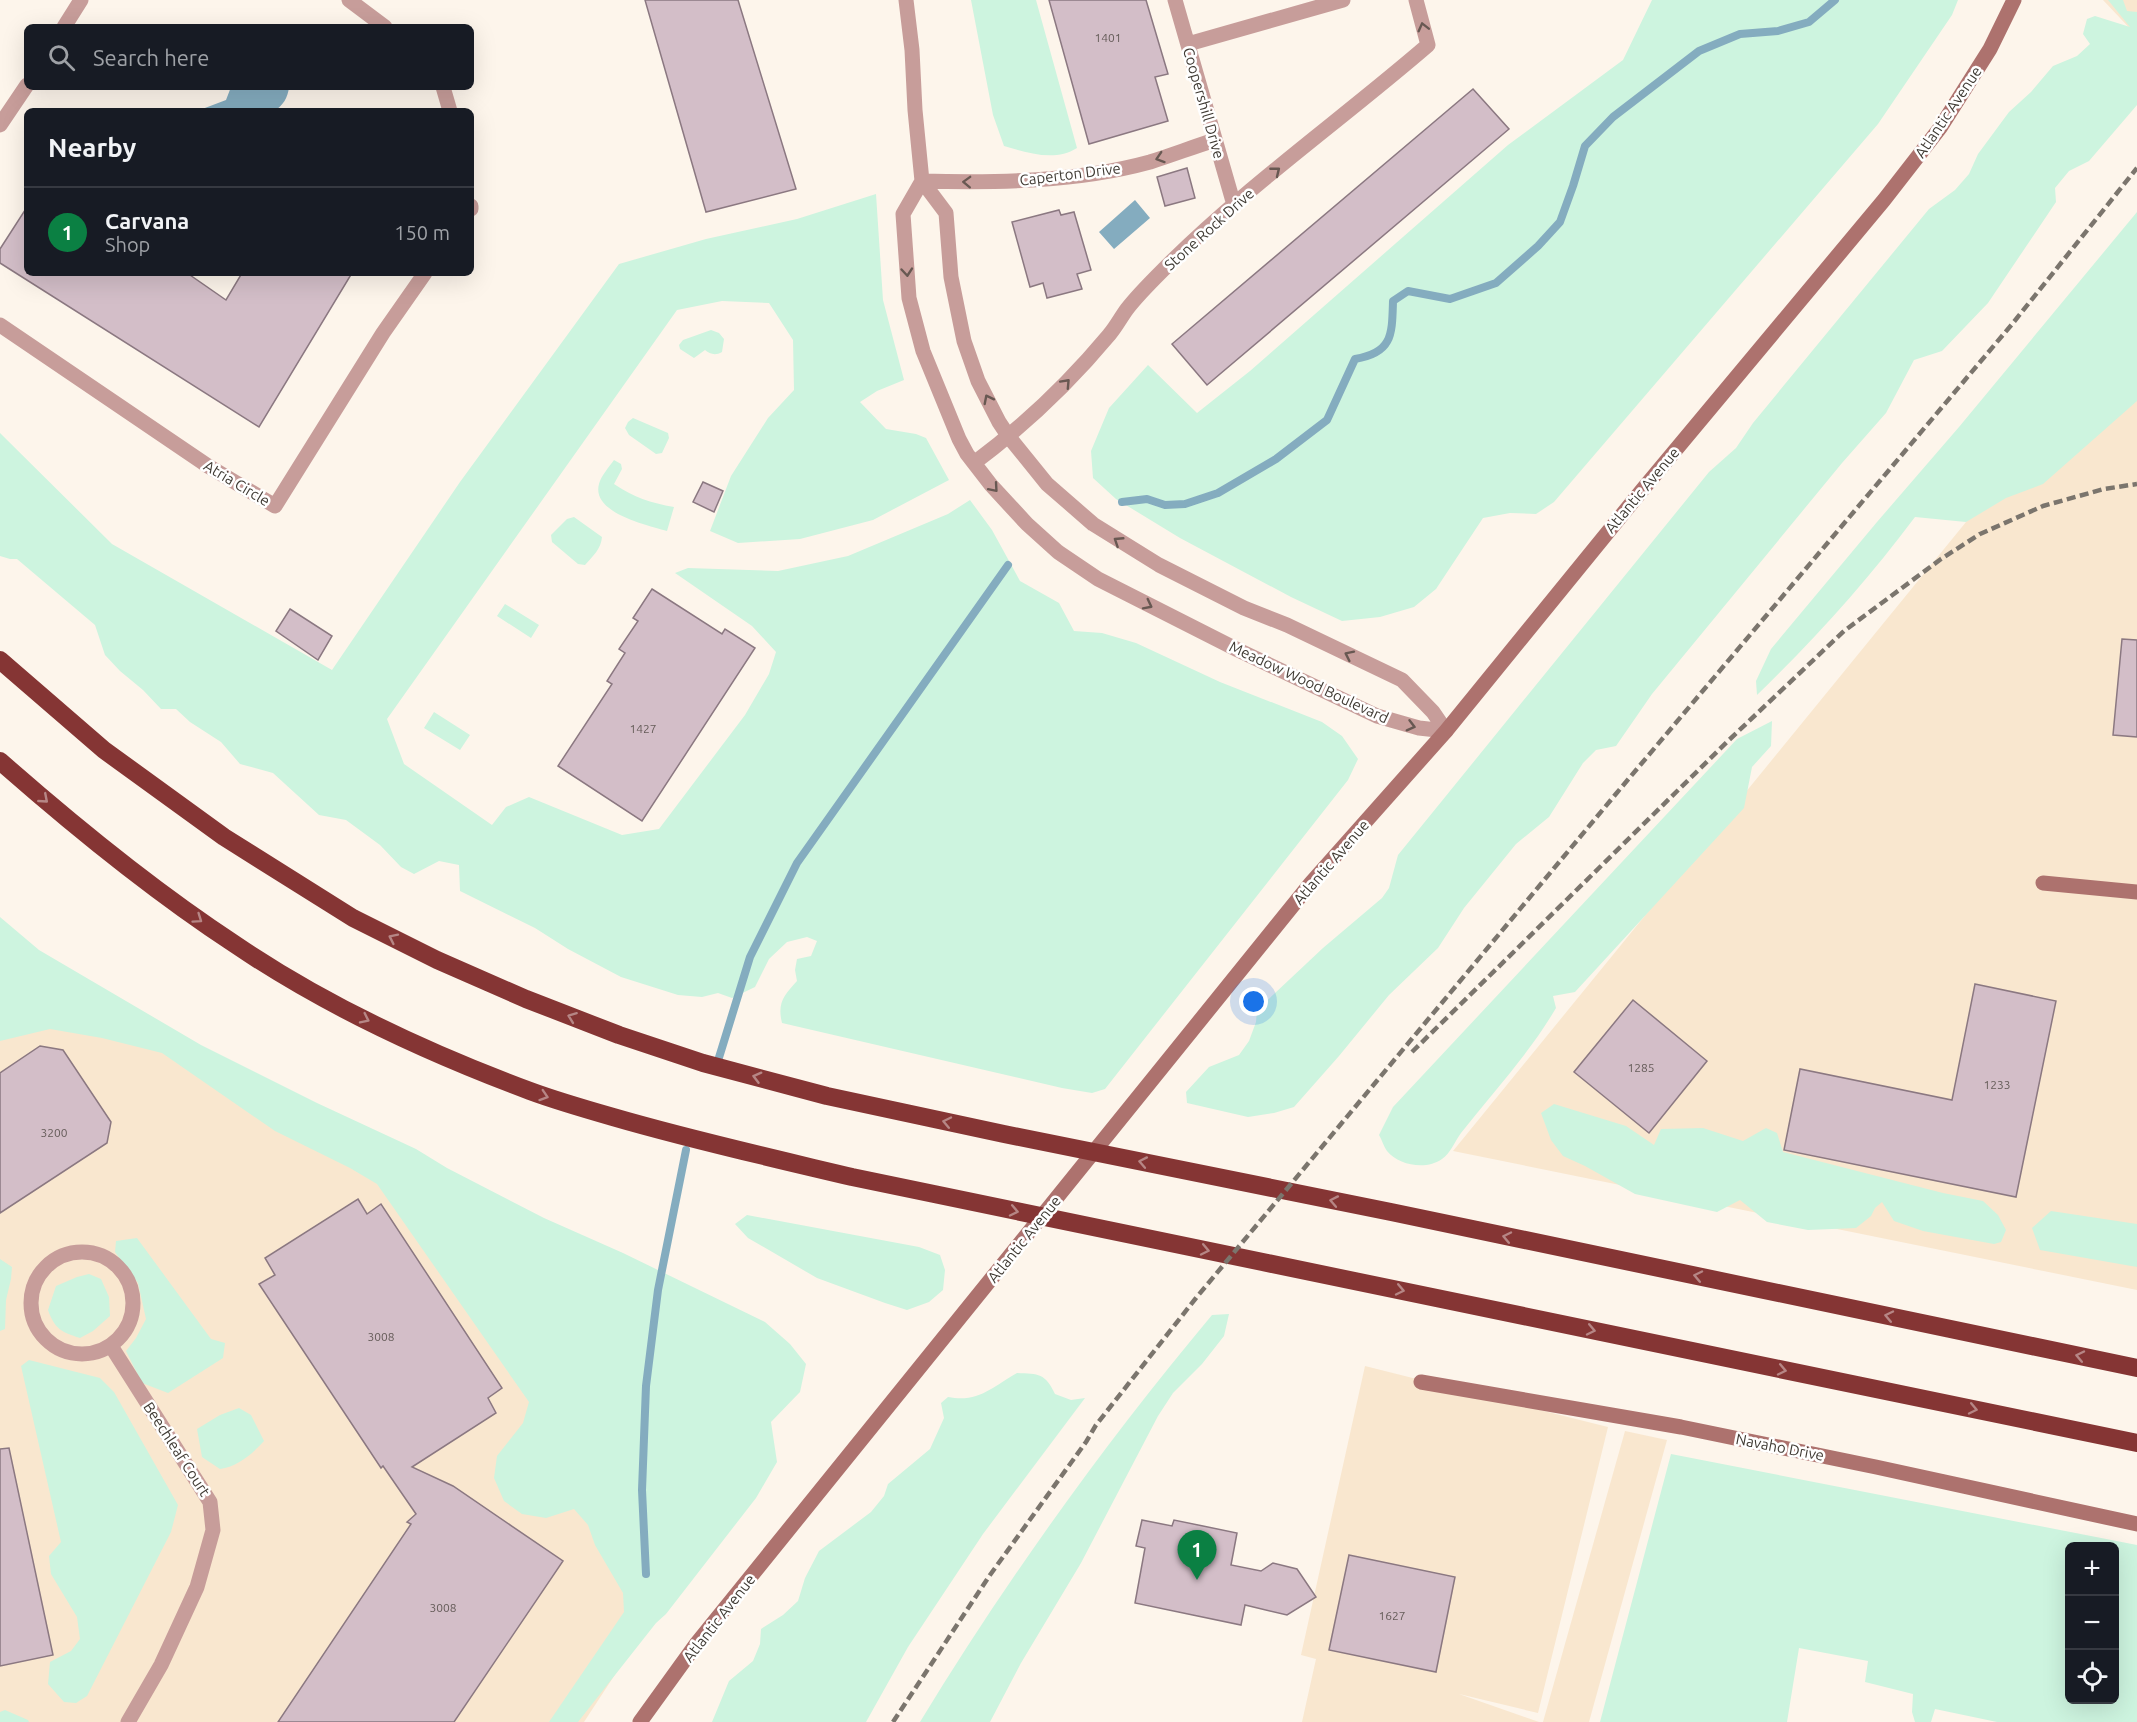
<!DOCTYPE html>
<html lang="en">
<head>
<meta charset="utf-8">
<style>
	:root { --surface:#171b24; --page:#242831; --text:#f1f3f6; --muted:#9ea1a6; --line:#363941; --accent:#0b8043 }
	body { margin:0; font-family:Ubuntu,sans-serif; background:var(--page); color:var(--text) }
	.controls { position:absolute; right:18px; bottom:18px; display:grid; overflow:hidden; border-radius:9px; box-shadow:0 6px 24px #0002 }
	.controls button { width:54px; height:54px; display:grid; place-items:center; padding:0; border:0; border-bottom:2px solid var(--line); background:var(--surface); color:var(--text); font:30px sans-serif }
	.you { position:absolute; left:1254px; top:1002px; width:21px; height:21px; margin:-15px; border:4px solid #fff; border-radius:50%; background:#1a73e8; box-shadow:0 0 0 9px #1a73e833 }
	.badge { display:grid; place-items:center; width:39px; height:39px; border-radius:50%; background:var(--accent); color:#fff; font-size:20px; font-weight:700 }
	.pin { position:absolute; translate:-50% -50px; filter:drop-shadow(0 2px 3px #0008) }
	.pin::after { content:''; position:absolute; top:32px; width:21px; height:18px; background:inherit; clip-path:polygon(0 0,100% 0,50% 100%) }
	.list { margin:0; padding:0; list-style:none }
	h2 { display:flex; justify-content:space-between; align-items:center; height:78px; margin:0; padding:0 24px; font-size:26px }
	h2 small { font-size:20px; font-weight:400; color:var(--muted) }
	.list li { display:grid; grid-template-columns:39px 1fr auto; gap:18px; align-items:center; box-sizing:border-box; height:90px; padding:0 24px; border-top:2px solid var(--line) }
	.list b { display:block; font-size:22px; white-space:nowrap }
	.list p { margin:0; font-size:20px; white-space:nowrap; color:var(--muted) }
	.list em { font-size:20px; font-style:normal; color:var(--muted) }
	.icon { flex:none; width:33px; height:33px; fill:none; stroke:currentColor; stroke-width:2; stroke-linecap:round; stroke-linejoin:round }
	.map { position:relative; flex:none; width:2137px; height:1722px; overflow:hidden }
	.search { position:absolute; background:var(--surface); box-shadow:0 6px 24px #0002; left:24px; top:24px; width:450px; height:66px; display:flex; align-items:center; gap:15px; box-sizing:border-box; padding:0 21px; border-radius:9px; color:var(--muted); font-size:22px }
	.panel { position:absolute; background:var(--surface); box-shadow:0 6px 24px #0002; left:24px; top:108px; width:450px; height:168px; border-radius:9px }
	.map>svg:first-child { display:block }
</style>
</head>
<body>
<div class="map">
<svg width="2137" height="1722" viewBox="0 0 2137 1722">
	<rect width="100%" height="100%" fill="#fdf5eb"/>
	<path fill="#f9e7cf" d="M 2103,0 L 2137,0 L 2137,36 Z
		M 2137,307 L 2137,1290 L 1453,1151 L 1966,522 Z
		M 0,954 L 359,1132 L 663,1601 L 584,1722 L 0,1722 Z
		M 1365,1366 L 1608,1427 L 1538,1713 L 1459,1694 L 1539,1722 L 1302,1722 L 1316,1659 L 1301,1655 Z
		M 1625,1431 L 1667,1440 L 1589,1722 L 1543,1722 Z"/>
	<path fill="#cdf4df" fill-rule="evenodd" d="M 971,0 L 1036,0 L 1077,148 C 1055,162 1028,153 1004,146 L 993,115 Z
		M 1652,0 L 1958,0 L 1952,15 L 1878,124 L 1554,502 L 1536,514 L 1510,513 L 1483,518 L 1436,589 L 1414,607 L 1380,617 L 1342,621 L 1291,597 L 1180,538 L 1116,499 L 1093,478 L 1091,451 L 1109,408 L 1148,365 L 1197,413 L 1250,371 L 1508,145 L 1623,60 Z
		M 2108,0 L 2123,0 L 2127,11 L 2137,12 L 2137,105 L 2089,161 L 2069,171 L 2055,188 L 2056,202 L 1988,303 L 1942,351 L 1914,360 L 1886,413 L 1842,463 L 1652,694 L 1616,746 L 1596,750 L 1583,763 L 1549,817 L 1516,844 L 1464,908 L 1438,948 L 1389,995 L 1339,1056 L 1294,1107 L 1274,1113 L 1248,1117 L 1187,1103 L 1186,1092 L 1209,1067 L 1239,1055 L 1249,1041 L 1256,1022 L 1257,1010 L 1323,948 L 1382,898 L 1389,888 L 1398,855 L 1709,472 L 1736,448 L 1753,423 L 1929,209 L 1955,190 L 1969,174 L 1978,154 L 2009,112 L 2031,92 L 2053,66 L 2077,56 L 2090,44 L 2083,34 L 2087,19 L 2095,16 L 2130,27 Z
		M 876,194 L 883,300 L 904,380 L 877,391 L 860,402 L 886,429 L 916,434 L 926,438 L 949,480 L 873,520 L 800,539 L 738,543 L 710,531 L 731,476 L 768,418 L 794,390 L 793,340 L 769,303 L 722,301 L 677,310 L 387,719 L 404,764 L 492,825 L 506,807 L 529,797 L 622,835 L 659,829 L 745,715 L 769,674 L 776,652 L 752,626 L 675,573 L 688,568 L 778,571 L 848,556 L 948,514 L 970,500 L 992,530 L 1020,581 L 1059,603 L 1074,631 L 1102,633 L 1136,643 L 1220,682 L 1322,722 L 1342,736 L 1358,759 L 1348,780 L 1105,1089 L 1092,1093 L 1062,1088 L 782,1023 C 777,1003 784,995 797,981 L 795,970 L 797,959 L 811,956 L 817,941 L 807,937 L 787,942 L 769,959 L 755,987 L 732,998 L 718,993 L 702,997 L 678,995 L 621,977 L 568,949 L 535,928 L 460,891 L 459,865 L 439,861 L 414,874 L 401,867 L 380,845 L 346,820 L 319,815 L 273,773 L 240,764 L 221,742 L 190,722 L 176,709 L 161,709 L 143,690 L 120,671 L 105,655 L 95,625 L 17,559 L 10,559 L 0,556 L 0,433 L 112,544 L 332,670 L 460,482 L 619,264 L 706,239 L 797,219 Z
		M 2137,212 L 2137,401 L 2043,484 L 2006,498 L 1966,522 L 1915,517 C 1868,580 1814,640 1757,695 L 1756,681 L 1771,649 L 1877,522 L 1959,427 Z
		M 711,330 L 719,333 L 724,339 L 722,352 C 715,356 710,354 705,350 L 694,358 L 680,349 L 679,345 L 683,340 Z
		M 633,418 L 668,433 L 669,438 L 662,453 L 656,454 L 629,435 L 625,428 L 628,422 Z
		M 614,460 L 621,464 L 622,469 L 614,484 C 633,497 651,503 674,507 L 667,531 C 647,525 591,513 599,484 C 601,476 609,467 614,460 Z
		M 574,517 L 602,537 C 601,549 593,556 585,565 L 578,564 L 552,542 L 551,535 L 567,519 Z
		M 505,604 L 539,625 L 531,638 L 497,616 Z
		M 434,712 L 470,735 L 460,750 L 424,728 Z
		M 1772,721 L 1771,746 L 1752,767 L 1744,808 L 1575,992 L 1553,996 L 1556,1008 C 1529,1054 1493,1092 1461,1133 C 1455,1141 1450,1154 1442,1159 C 1427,1170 1399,1166 1387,1151 C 1384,1147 1382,1140 1379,1135 L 1393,1107 L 1737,739 Z
		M 0,917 L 39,950 L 201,1045 L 317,1103 L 416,1149 L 447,1168 L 544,1218 L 623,1253 L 765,1322 L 790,1344 L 806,1364 L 800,1392 L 771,1422 L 777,1462 L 756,1498 L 666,1614 L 656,1623 L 578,1722 L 549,1722 L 624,1612 L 623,1593 L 595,1545 L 588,1525 L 574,1509 L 546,1518 L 522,1514 L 504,1501 L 494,1478 L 497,1456 L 523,1423 L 529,1402 L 377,1184 L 350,1168 L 275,1131 L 162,1053 L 102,1038 L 50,1029 L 0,1041 Z
		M 1554,1104 L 1626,1126 L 1654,1145 L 1661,1129 L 1703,1128 L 1743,1141 L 1766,1128 L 1777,1133 L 1783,1152 L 1943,1193 L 1983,1201 L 1998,1215 L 2006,1230 L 2001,1242 L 1994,1244 L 1923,1231 L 1894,1221 L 1882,1202 L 1875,1208 L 1871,1216 L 1856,1228 L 1808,1230 L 1767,1222 L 1740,1200 L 1717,1212 L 1635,1194 L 1585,1166 L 1563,1156 L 1551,1140 L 1541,1113 Z
		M 2051,1211 L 2137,1224 L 2137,1267 L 2040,1250 L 2032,1228 Z
		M 747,1215 L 919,1247 L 940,1255 L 945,1270 L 943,1290 L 929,1302 L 907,1310 L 885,1303 L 817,1278 L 748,1238 L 735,1224 Z
		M 137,1238 L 211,1339 L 225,1343 L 223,1358 L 168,1393 L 142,1383 L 126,1351 L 136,1338 L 146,1319 L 138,1283 L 115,1252 L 116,1241 Z
		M 0,1259 L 12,1267 L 11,1279 L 6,1300 L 5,1329 L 0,1331 Z
		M 89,1274 L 101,1279 L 109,1297 L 110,1316 L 93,1331 L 80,1338 C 61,1332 55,1329 48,1310 L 56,1286 L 77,1277 Z
		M 1229,1314 L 1224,1336 L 1202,1364 L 1173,1393 L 1158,1416 L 1081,1563 L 1021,1663 L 990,1722 L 920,1722 C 1007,1579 1105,1443 1212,1315 Z
		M 29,1360 L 100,1378 L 114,1392 L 178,1505 L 171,1532 L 87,1696 L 76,1703 L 64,1702 L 48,1684 L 50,1662 L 71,1651 L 80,1639 L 77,1617 L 51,1574 L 49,1556 L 61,1542 L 21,1366 Z
		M 1017,1373 C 1039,1374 1045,1373 1055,1394 L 1071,1400 L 1085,1398 L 983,1534 L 908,1647 L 866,1722 L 712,1722 L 729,1681 L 753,1661 L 760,1644 L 761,1629 L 783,1615 L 798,1601 L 805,1578 L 819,1551 L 871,1512 L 884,1496 L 888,1484 L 930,1449 L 944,1418 L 941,1403 L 948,1397 C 979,1403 992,1387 1017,1373 Z
		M 239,1408 L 251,1415 L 264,1441 C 251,1455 238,1466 220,1469 L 202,1457 L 197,1429 L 220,1415 Z
		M 1671,1454 L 2137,1545 L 2137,1722 L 1997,1722 L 1935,1709 L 1931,1722 L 1915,1722 L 1912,1712 L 1913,1694 L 1865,1682 L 1868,1661 L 1799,1648 L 1787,1722 L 1600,1722 ZM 2070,1546 L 2114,1546 L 2114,1700 L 2070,1700 Z
		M 5,1710 L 28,1720 L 29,1722 L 0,1722 L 0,1712 Z"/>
	<path fill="#84acbf" d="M 231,87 L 289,87 C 288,97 283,106 274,111 L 197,111 L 226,100 Z
		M 1135,200 L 1150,218 L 1114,249 L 1099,232 Z"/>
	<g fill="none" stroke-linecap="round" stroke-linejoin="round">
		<path stroke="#84acbf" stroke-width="8" d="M 1122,502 L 1147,499 L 1165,505 L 1185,504 L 1218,493 L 1276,459 L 1327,420 L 1355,359 C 1393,353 1392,334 1393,301 L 1408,291 L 1450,299 L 1496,283 L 1538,246 L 1560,222 L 1573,186 L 1585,146 L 1613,117 L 1699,51 L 1740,34 L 1778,31 L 1809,22 L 1835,0
			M 717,1064 L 750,957 L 797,863 L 1008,565
			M 646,1574 L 642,1490 L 646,1386 L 658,1290 L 686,1150"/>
	</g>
	<path fill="#d3bec8" stroke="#8b7881" stroke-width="1.5" d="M 645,0 L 738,0 L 796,189 L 706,212 Z
		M 1049,0 L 1146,0 L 1168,74 L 1155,77 L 1168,121 L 1089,144 Z
		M 1473,89 L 1509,129 L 1207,385 L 1172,344 Z
		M 1187,168 L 1195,198 L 1165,206 L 1157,177 Z
		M 27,207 L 27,273 L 187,273 L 226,300 L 242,273 L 352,273 L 259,427 L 0,263 L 0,249 Z
		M 1059,210 L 1061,215 L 1074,212 L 1091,270 L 1077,274 L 1082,289 L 1047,298 L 1043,283 L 1030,287 L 1012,222 Z
		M 703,482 L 723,491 L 714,512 L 693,502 Z
		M 652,589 L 722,634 L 725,629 L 755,648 L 642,821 L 558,766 L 612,684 L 607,681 L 625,653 L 619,649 L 638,621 L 633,618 Z
		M 290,609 L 332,636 L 318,660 L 276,631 Z
		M 2122,639 L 2137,640 L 2137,737 L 2113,735 Z
		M 1975,984 L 2056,1001 L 2016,1197 L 1784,1150 L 1800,1069 L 1952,1100 Z
		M 1633,1000 L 1707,1061 L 1649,1133 L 1574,1072 Z
		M 40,1046 L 63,1050 L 111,1122 L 107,1143 L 0,1213 L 0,1073 Z
		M 358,1199 L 367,1214 L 381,1204 L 502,1388 L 488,1398 L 496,1413 L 412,1467 L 453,1486 L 563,1561 L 454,1722 L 278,1722 L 411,1524 L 407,1522 L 416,1514 L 383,1466 L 381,1468 L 259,1284 L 275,1275 L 265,1258 Z
		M 9,1448 L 53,1655 L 0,1666 L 0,1449 Z
		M 1142,1520 L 1172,1526 L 1174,1520 L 1237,1533 L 1231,1565 L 1261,1571 L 1273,1563 L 1297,1569 L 1316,1597 L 1287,1615 L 1245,1605 L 1241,1625 L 1135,1603 L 1145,1548 L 1136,1546 Z
		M 1349,1555 L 1455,1577 L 1436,1672 L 1329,1650 Z"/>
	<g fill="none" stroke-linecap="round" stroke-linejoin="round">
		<path stroke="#c79d9a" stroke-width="15" d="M 349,0 L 385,27
			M 906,0 L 912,50 L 915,110 L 922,181 L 946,213 L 951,277 L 964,341 L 978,381 L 999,422 L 1009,437 L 1047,484 L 1093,524 L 1159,565 L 1244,608 L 1287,625 L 1402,680 L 1433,712 L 1446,731
			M 1175,0 L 1234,205
			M 64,27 L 81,0
			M 1188,44 L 1343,0
			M 443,87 L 450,111
			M 0,125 L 27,85
			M 922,181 L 903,214 L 909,298 L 923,351 L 959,439 L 967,454 L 991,485 L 1027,524 L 1058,552 L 1098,579 L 1238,650 L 1377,716 L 1419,728 L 1446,731
			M 922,181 C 997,183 1077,182 1150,162 C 1172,155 1193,147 1215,140
			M 471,206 L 471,209
			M 0,325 L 208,466 L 275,506 L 383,333 L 425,273
			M 974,463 C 1025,425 1069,383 1109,335 C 1116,327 1121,317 1127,309 C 1137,296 1150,283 1161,272 C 1243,189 1340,121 1428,45 L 1416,0
			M31 1303a51 51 0 1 1 102 0a51 51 0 1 1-102 0Z
			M 111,1346 L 210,1502 L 213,1530 L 197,1587 L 161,1665 L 128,1722"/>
		<path stroke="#ad726e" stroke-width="15" d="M 2043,883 L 2137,892
			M 1421,1382 L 1681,1427 L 1876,1467 L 2137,1524
			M 640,1722 L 697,1643 L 1311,883 L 1446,731 L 1643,489 L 1884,200 L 1940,128 L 1990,49 L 2014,0"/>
		<path stroke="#853534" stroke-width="18" d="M 0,660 L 104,750 L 224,837 L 353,918 L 437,960 L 526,999 L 619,1035 L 703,1063 L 827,1096 L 1004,1134 L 1391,1212 L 2137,1368
			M 0,761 C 75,827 152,890 236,945 C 326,1006 428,1053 530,1091 C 557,1101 585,1109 613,1117 C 692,1140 772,1158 852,1177 L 2137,1443"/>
		<path stroke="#7b756d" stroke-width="4.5" stroke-dasharray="9 4.5" stroke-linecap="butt" d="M 1412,1052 L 1729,740 L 1844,631 L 1941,559 L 1980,534 L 2043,506 L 2104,489 L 2137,484
			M 893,1722 L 990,1575 L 1086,1442 L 1096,1425 L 1196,1298 L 1615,795 L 2013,323 L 2137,168"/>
	</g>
	<defs><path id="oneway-chevron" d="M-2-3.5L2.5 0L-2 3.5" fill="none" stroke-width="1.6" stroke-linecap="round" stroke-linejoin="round" transform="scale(1.5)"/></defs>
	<g stroke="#685852">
		<use href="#oneway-chevron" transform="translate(1423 27) rotate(-104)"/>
		<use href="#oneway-chevron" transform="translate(1160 158) rotate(162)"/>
		<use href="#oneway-chevron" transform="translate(1276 171) rotate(-39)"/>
		<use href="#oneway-chevron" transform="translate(967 182) rotate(-178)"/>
		<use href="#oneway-chevron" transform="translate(907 272) rotate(85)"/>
		<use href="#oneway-chevron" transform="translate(1066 383) rotate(-47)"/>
		<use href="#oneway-chevron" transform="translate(988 399) rotate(-117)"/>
		<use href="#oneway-chevron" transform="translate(994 488) rotate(49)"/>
		<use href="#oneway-chevron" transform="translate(1118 541) rotate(-147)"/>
		<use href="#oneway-chevron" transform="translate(1148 605) rotate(27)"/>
		<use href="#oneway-chevron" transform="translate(1349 655) rotate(-154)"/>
		<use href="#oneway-chevron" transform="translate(1411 726) rotate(15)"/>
	</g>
	<g stroke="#b68685">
		<use href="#oneway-chevron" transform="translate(44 799) rotate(41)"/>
		<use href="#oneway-chevron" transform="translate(198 919) rotate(35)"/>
		<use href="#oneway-chevron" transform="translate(393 938) rotate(-154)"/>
		<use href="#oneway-chevron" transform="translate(572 1017) rotate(-159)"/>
		<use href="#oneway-chevron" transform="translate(365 1019) rotate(26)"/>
		<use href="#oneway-chevron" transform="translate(757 1077) rotate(-165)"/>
		<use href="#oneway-chevron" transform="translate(544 1096) rotate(18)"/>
		<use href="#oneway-chevron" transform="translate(947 1122) rotate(-168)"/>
		<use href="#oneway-chevron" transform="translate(1143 1162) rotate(-169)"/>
		<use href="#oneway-chevron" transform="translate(1334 1201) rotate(-169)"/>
		<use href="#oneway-chevron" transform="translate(1014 1211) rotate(12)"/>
		<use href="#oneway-chevron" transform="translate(1507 1237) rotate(-168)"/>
		<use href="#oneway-chevron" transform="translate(1205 1250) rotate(12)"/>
		<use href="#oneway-chevron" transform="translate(1698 1276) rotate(-168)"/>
		<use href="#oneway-chevron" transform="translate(1400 1290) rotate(12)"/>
		<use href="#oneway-chevron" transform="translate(1889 1316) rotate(-168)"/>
		<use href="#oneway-chevron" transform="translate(1591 1330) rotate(12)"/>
		<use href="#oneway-chevron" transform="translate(2080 1356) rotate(-168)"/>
		<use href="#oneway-chevron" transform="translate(1782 1370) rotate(12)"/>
		<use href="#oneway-chevron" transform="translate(1973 1409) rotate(12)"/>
	</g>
	<g text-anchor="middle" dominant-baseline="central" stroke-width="5" stroke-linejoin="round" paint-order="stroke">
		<g font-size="12" fill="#645b58">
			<text x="1108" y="37">1401</text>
			<text x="643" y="728">1427</text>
			<text x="1641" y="1067">1285</text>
			<text x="1997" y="1084">1233</text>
			<text x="54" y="1132">3200</text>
			<text x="381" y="1336">3008</text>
			<text x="443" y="1607">3008</text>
			<text x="1392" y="1615">1627</text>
		</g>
		<g font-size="15" fill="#3f3a33" stroke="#fff">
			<text transform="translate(1204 103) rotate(74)">Coopershill Drive</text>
			<text transform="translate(1948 112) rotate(-56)">Atlantic Avenue</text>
			<text transform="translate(1070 174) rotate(-7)">Caperton Drive</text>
			<text transform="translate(1209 229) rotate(-42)">Stone Rock Drive</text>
			<text transform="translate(237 483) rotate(31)">Atria Circle</text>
			<text transform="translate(1642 490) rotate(-50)">Atlantic Avenue</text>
			<text transform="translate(1309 682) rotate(25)">Meadow Wood Boulevard</text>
			<text transform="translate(1331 862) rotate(-49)">Atlantic Avenue</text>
			<text transform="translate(1024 1239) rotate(-51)">Atlantic Avenue</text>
			<text transform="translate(1780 1447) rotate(11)">Navaho Drive</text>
			<text transform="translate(177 1449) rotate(57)">Beechleaf Court</text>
			<text transform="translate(719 1618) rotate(-52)">Atlantic Avenue</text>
		</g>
	</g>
</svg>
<div class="controls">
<button>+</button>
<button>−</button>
<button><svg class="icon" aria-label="locate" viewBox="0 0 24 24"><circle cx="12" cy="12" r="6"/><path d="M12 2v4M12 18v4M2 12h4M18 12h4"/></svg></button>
</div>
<div class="you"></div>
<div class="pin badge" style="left:1197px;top:1580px">1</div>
<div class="search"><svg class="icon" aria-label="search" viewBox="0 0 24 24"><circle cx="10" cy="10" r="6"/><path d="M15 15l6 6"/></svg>Search here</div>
<section class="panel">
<h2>Nearby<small></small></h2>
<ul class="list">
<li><span class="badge">1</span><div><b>Carvana</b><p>Shop</p></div><em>150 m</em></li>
</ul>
</section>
</div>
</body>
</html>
